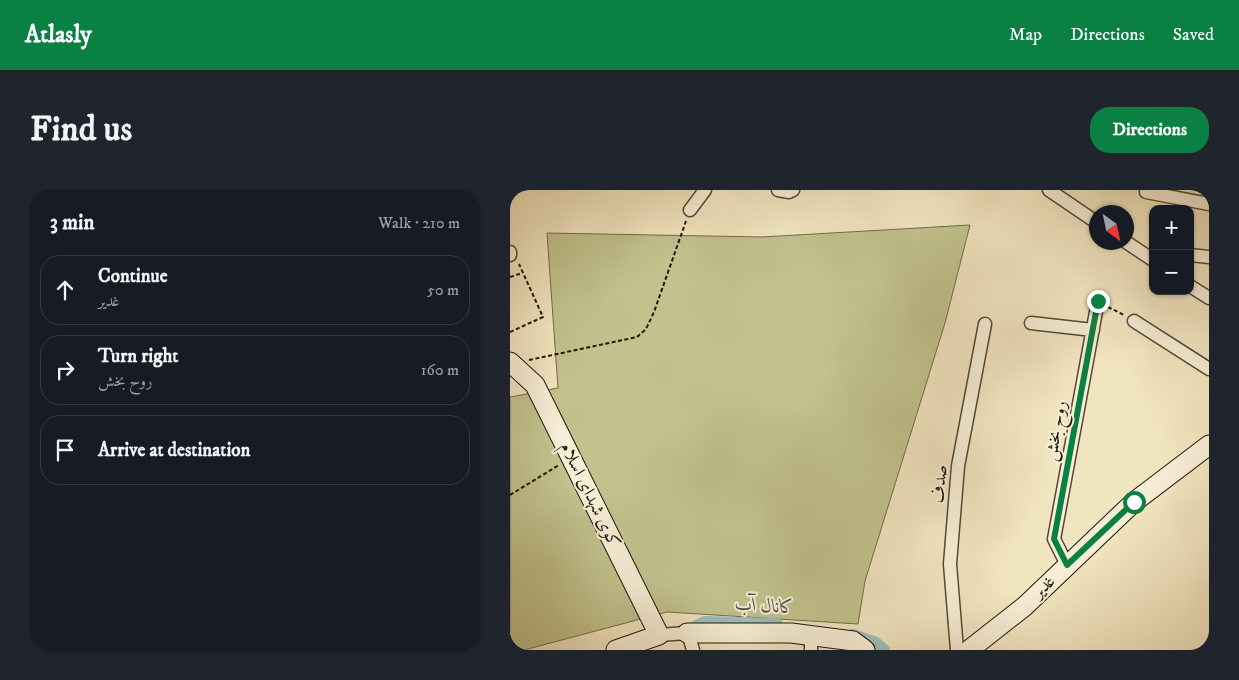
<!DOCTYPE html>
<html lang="en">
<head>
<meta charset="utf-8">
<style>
	:root { --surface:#171b24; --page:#20242c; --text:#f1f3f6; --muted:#9ea1a6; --line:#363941; --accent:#0b8043 }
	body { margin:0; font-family:"IM FELL DW Pica",Amiri,serif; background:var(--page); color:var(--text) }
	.controls { position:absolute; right:15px; top:15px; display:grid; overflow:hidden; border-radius:10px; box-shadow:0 1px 4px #0004 }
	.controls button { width:45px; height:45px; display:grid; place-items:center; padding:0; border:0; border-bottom:1px solid var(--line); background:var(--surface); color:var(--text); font:25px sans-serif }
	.compass { position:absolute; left:579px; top:15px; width:45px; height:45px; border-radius:50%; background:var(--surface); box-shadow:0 1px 4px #0004; rotate:147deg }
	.stop { position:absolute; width:15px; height:15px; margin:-11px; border:4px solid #0b8043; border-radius:50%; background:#fff }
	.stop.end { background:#0b8043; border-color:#fff; box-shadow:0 1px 5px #0008 }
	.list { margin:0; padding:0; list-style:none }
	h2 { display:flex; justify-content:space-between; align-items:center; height:65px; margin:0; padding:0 20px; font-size:21px }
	h2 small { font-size:16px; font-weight:400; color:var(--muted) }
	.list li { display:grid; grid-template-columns:32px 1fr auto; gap:15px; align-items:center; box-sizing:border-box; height:70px; margin:0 10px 10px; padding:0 10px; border:1px solid var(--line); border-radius:20px }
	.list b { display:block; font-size:19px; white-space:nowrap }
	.list p { margin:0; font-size:16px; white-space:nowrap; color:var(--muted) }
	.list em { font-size:16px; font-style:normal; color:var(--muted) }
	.icon { flex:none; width:28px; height:28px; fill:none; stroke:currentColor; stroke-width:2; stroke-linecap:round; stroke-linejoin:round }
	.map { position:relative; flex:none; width:699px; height:460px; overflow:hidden; border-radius:20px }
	header { display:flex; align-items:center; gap:30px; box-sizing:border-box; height:70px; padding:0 25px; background:var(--accent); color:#fff }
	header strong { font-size:24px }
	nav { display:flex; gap:28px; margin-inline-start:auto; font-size:18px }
	.intro { display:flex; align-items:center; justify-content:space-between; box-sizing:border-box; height:120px; padding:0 30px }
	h1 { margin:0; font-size:35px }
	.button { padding:12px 22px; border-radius:20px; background:var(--accent); color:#fff; font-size:18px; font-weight:700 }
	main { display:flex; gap:30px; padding:0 30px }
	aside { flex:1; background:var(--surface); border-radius:20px; box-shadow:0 1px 4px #0004 }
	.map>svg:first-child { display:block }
</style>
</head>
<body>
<header>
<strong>Atlasly</strong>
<nav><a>Map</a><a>Directions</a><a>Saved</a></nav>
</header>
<div class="intro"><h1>Find us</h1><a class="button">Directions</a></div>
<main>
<aside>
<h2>3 min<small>Walk · 210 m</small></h2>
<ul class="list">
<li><svg class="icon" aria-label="ahead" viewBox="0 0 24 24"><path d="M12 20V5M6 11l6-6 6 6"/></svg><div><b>Continue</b><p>غدیر</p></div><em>50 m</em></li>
<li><svg class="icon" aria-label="right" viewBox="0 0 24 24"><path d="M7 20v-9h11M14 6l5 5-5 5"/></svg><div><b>Turn right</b><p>روح بخش</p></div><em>160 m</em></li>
<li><svg class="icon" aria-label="arrive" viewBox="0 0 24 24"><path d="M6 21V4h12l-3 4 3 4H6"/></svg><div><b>Arrive at destination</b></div></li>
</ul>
</aside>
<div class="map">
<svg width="699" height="460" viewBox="0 0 699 460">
	<rect width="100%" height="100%" fill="#f1e5c0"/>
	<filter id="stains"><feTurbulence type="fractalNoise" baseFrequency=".004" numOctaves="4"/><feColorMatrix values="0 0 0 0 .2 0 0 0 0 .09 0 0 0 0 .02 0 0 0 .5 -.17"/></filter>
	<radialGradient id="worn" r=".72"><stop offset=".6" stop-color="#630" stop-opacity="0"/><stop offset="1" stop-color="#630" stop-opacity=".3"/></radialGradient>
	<path fill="#c1c28d" stroke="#716b49" d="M 460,35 L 435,133 L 355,391 L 348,434 L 157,422 L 14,460 L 0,460 L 0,207 L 48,198 L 37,43 L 252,47 Z"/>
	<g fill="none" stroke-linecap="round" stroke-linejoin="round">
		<path stroke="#9dbdbb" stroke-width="12" d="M 176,441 L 195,432 L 267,434
			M 343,445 L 366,453 L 374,460"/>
		<defs>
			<path id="minor" d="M 268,0 L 279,2 L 283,0
				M 539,0 L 586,32
				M 636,2 L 699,14
				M 180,20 L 195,0
				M 616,52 L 643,70
				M 0,62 L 0,65
				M 680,65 L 699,67
				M 680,96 L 699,108
				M 624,131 L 699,179
				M 521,133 L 583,140
				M 557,375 L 544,349 L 588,111
				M 178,443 L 183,460
				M 149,445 L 177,443
				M 301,446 L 301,460
				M 447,460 L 440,374 L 448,276 L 475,134"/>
			<path id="secondary" d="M 0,172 L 25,195 L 149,445 L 106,460
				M 177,443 L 281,443 L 343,451 L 355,460
				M 459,460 L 515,416 L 624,312 L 699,255"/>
		</defs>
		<use href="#minor" stroke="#554834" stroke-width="15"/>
		<use href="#secondary" stroke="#211405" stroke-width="21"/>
		<path stroke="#211405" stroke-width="2" stroke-dasharray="4 2.5" stroke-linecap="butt" d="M 0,87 L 12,83
			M 598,117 L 614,125
			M 0,142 L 33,127 L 9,74
			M 19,170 L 127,147 L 136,139 L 144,122 L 176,31
			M 0,305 L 49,275"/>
		<use href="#minor" stroke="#f6eed6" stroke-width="12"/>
		<use href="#secondary" stroke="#f6eed6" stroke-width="19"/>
	</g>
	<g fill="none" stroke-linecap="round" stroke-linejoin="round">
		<path stroke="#0b8043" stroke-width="6" d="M 588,111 L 544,349 L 557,375 L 624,312"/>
	</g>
	<g text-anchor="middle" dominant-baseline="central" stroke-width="4" stroke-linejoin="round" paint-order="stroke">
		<g font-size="18" fill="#211405" stroke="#f6eed6">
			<text transform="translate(546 241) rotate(-80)">روح بخش</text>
			<text transform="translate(430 294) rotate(-85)">صدف</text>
			<text transform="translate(80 305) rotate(64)">کوی شهدای اسلام</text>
			<text transform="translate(534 397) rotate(-44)">غدیر</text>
		</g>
		<g font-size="19" font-style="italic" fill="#4c4f45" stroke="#f6eed6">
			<text transform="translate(255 416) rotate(4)">کانال آب</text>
		</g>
	</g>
	<rect width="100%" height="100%" filter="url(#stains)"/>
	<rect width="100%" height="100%" fill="url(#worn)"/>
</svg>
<div class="controls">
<button>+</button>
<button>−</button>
</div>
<svg class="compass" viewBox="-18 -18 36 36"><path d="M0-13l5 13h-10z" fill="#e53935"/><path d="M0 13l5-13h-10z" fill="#9ea1a6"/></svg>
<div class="stop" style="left:624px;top:312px"></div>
<div class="stop end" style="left:588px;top:111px"></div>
</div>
</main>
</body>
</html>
